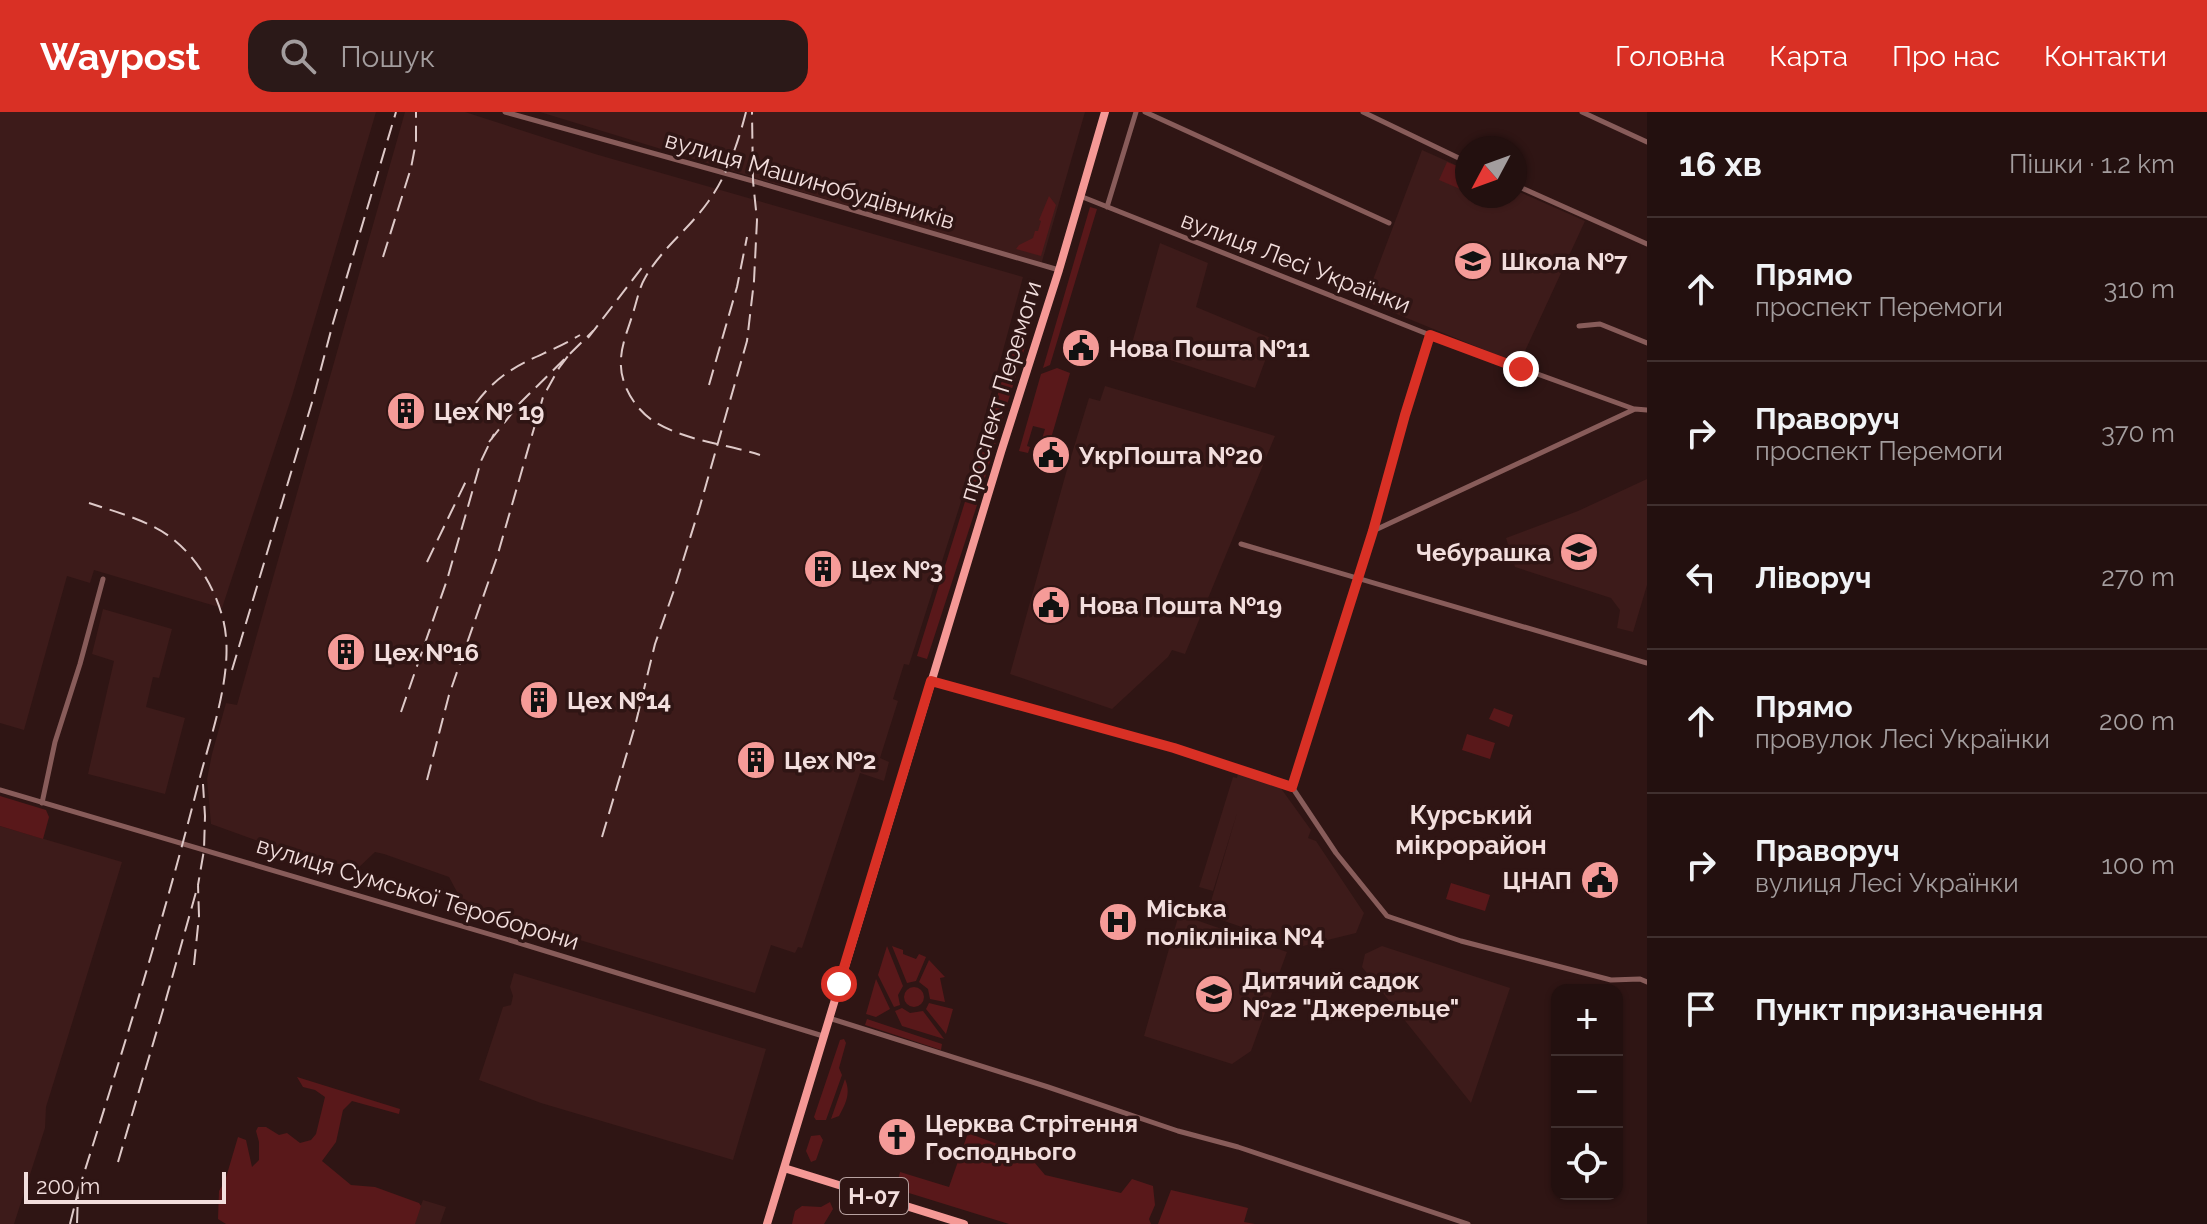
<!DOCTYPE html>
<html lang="uk">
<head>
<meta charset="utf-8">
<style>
	:root { --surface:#23100f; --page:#2b1918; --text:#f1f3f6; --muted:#a39d9e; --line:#40302f; --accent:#d93025 }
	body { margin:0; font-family:Raleway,sans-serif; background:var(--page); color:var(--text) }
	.controls { position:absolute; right:24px; bottom:24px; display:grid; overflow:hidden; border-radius:16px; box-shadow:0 2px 6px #0004 }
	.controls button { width:72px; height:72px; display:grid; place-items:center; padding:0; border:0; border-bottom:2px solid var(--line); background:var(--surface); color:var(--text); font:40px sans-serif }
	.compass { position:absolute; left:1455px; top:24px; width:72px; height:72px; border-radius:50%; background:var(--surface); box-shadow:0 2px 6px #0004; rotate:229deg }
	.scale { position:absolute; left:24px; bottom:20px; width:202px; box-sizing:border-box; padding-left:8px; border:4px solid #f2dedd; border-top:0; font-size:22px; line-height:28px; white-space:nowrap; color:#f2dedd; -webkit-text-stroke:6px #2f1514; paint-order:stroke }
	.stop { position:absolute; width:24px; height:24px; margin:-18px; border:6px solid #d93025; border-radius:50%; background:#fff }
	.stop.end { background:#d93025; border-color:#fff; box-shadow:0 2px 8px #0008 }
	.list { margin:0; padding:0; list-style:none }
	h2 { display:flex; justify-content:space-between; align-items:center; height:104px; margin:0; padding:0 32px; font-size:34px }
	h2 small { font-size:26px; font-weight:400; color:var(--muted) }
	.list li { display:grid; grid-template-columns:52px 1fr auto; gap:24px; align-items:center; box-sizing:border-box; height:144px; padding:0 32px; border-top:2px solid var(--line) }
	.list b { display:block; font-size:30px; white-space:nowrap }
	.list p { margin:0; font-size:26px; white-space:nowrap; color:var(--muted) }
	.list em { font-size:26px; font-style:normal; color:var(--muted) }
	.icon { flex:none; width:44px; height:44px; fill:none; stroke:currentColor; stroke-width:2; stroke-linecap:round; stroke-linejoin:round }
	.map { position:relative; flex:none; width:1647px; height:1112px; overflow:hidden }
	header { display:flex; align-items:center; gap:48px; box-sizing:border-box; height:112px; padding:0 40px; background:var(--accent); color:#fff }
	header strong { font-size:38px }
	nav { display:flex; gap:44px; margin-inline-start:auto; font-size:28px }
	.search { width:560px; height:72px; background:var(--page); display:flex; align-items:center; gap:20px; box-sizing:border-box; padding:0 28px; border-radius:24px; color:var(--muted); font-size:30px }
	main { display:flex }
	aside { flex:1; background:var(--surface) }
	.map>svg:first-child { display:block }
</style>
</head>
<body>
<header>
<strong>Waypost</strong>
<div class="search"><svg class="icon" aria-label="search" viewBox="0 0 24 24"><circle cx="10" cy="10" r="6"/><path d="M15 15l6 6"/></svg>Пошук</div>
<nav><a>Головна</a><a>Карта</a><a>Про нас</a><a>Контакти</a></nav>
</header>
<main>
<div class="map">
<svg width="1647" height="1112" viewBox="0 0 1647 1112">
	<rect width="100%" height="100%" fill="#2f1514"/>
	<path fill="#3d1b1a" d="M 0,0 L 376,0 L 292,284 L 222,496 L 94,458 L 90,471 L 67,464 L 24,618 L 0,611 Z
		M 405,0 L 465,0 L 595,42 L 1023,165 L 966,374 L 909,553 L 904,552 L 893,587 L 898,589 L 880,646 L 889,650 L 884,669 L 860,661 L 802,836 L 798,835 L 795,841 L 771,833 L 755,881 L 464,793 L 449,765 L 384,742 L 375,740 L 357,757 L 272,734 L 211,712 L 207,667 L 212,642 L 226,591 L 237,593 Z
		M 540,0 L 1085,0 L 1041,153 Z
		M 1422,38 L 1467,58 L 1467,84 L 1515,84 L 1515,78 L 1585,109 L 1519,252 L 1365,189 Z
		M 1160,131 L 1208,151 L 1196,195 L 1273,227 L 1255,276 L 1131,235 Z
		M 1105,274 L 1275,324 L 1185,542 L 1172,538 L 1168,545 L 1112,597 L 1010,562 L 1066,361 L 1089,286 L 1100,289 Z
		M 1647,367 L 1647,473 L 1633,520 L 1617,516 L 1620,498 L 1611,486 L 1515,455 L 1506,426 L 1578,399 Z
		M 103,497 L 172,517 L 159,566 L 153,565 L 146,595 L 185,606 L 165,682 L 88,662 L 114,549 L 92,542 Z
		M 1238,661 L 1280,675 L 1311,718 L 1308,726 L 1316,729 L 1364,801 L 1356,821 L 1299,835 L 1207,803 L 1237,701 L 1213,779 L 1199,775 L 1233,665 L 1237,666 Z
		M 0,714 L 122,750 L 46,995 L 45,1016 L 14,1112 L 0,1112 Z
		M 1179,802 L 1287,840 L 1251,939 L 1232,952 L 1144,924 Z
		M 1382,834 L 1510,876 L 1471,991 L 1362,855 L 1365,842 Z
		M 514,861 L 766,937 L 733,1048 L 541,991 L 479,968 L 503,895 L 511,893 L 513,884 L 510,875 Z
		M 423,1088 L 446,1095 L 440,1112 L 414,1112 Z"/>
	<path fill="#59181a" d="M 1447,50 L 1467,58 L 1467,80 L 1439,68 Z
		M 1049,84 L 1056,93 L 1041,144 L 1016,137 L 1019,133 L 1033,126 L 1035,119 L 1038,119 L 1041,109 L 1039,108 Z
		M 1090,95 L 1097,97 L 1050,253 L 1043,256 Z
		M 1014,229 L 1026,232 L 1001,312 L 990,308 Z
		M 1057,256 L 1070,261 L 1045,347 L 1034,343 L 1036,337 L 1039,337 L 1045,317 L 1033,314 L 1027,334 L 1030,335 L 1028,341 L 1019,339 L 1041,262 Z
		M 987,317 L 999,320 L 985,366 C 980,371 977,372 970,370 Z
		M 968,380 L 975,383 L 977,393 L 927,547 L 917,544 Z
		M 1494,596 L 1513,603 L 1509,615 L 1489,607 Z
		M 1467,622 L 1495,631 L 1490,647 L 1462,638 Z
		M 0,684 L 46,698 L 49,705 L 43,727 L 0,714 Z
		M 1451,771 L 1490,783 L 1485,799 L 1446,787 Z
		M 887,834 L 903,874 L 898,883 L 900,893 L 894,895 L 878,863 Z
		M 892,834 L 903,838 L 903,842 L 916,847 L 919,842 L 926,845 L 916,869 L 907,871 Z
		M 929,848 L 945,865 L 940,866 L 945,890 L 930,887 L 928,877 L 919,870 Z
		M 876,867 L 890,897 L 876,905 L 866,902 Z
		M904 885a10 10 0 1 1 20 0a10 10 0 1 1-20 0Z
		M 929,891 L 953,897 L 946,922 L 926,897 Z
		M 902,896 L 910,901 L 923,899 L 944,927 L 902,914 L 895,899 Z
		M 867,907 L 942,932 L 941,938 L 865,913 Z
		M 844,927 L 846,931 L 839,956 L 842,963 L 826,1008 L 816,1008 L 814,1005 L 840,928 Z
		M 297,965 L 400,997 L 399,1002 L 352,989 L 343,998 L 336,1030 L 322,1049 L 351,1073 L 375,1075 L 419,1091 L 421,1094 L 415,1112 L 226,1112 L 218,1107 L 219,1079 L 225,1069 L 238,1025 L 246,1028 L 252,1055 L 259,1048 L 259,1030 L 256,1019 L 258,1015 L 266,1015 L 279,1023 L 287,1021 L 300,1031 L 311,1028 L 316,1022 L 325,985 L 315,978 L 303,975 Z
		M 845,967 C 851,981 846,991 839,1004 L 831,1007 Z
		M 968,1021 L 1029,1044 L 1045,1063 L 1121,1081 L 1132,1067 L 1153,1074 L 1155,1093 L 1149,1107 L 1151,1112 L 1009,1112 L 896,1077 L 900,1060 L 949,1075 Z
		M 820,1023 L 823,1028 L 816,1048 L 811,1050 L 806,1039 L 811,1024 Z
		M 1171,1078 L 1248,1096 L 1244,1110 L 1255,1112 L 1158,1112 Z
		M 830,1090 L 833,1097 L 824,1112 L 792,1112 L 795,1099 L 802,1094 L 821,1095 Z"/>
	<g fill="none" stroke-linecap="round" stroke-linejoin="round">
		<path stroke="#885c5a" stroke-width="5" d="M 505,0 L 753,69 L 1059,158
			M 1145,0 L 1389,111
			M 1363,0 L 1467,50
			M 1582,0 L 1647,30
			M 1515,73 L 1647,132
			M 1080,84 L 1430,223 L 1634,297
			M 1107,95 L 1136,0
			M 1579,214 L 1600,212 L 1647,231
			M 1647,298 L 1635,297 L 1373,419 L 1292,675 L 1336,741 L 1387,804 L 1461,829 L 1538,849 L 1611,868 L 1640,867 L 1647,870
			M 1374,417 L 1405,303 L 1430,223
			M 1241,432 L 1647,551
			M 932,569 L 1174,636 L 1292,675
			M 0,678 L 516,830 L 823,924
			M 42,691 L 55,630 L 80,552 L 103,467
			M 829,906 L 1048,975 L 1178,1019 L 1238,1035 L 1468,1112"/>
		<path stroke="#f59996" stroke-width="8" d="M 784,1056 L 964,1112
			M 767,1112 L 1001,340 L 1059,158 L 1105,0"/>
		<path stroke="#dec9c8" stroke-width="2" stroke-dasharray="16 8" stroke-linecap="butt" d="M 746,0 C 738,31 727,64 708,90 C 689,117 661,137 645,166 C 639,176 637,189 633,201 C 629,215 621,233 621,248 C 619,271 635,298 655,310 C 686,329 726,332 760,343
			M 383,145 L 411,56 L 416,30 L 416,0
			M 588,226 L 644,153
			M 709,273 L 737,175 L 747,125
			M 476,291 C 508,249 538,248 580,223
			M 489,330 L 520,291 L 593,219
			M 427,450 L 467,367
			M 232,558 L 313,287 L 333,211 L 396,0
			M 401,600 L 447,468 L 481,349 L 494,322
			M 427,668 L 449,583 L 497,445 L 543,285 L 559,256 L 571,240
			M 602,725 L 635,614 L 655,532 L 673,481 L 700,394 L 747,229 L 754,169 L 757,108 L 753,69 L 752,0
			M 194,853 L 199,804 L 198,773 L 204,738 L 205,704 L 203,672
			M 118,1050 L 163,898 L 198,773
			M 78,1080 C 121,945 163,810 198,673 C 210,624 236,558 223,507 C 213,469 188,431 152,414 C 132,404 110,398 89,391
			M 70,1112 L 78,1080 L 77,1112"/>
	</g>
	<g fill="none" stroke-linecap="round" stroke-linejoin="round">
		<path stroke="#d93025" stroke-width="10" d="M 839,872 L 931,569 L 1174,636 L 1292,675 L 1373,419 L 1405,303 L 1430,223 L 1521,257"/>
	</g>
	<defs>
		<symbol id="school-disc" viewBox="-11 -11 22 22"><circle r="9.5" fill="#f59b98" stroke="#2f1514"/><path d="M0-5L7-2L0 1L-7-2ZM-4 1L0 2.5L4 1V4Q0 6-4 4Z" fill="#111"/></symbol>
		<symbol id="civic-disc" viewBox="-11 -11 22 22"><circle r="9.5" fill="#f59b98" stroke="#2f1514"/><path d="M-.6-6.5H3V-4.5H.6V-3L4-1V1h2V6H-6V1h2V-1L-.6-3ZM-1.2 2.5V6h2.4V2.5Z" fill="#111"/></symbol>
		<symbol id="building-disc" viewBox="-11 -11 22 22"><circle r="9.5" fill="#f59b98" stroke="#2f1514"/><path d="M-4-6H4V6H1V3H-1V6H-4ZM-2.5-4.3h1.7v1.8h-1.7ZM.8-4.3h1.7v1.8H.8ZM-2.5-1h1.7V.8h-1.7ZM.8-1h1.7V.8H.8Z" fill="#111"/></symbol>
		<symbol id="hospital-disc" viewBox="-11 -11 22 22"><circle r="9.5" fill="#f59b98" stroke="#2f1514"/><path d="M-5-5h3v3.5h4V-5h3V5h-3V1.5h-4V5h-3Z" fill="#111"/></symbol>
		<symbol id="church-disc" viewBox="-11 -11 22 22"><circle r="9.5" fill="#f59b98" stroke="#2f1514"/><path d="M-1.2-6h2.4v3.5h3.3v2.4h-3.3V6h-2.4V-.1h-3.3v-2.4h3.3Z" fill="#111"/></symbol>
	</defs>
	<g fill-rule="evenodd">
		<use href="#school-disc" x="1451" y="127" width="44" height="44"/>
		<use href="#civic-disc" x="1059" y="214" width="44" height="44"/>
		<use href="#building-disc" x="384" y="277" width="44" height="44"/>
		<use href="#civic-disc" x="1029" y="321" width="44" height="44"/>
		<use href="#school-disc" x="1557" y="418" width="44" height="44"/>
		<use href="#building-disc" x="801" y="435" width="44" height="44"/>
		<use href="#civic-disc" x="1029" y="471" width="44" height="44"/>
		<use href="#building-disc" x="324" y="518" width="44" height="44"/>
		<use href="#building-disc" x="517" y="566" width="44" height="44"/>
		<use href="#building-disc" x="734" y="626" width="44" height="44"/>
		<use href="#civic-disc" x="1578" y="746" width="44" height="44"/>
		<use href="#hospital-disc" x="1096" y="788" width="44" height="44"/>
		<use href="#school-disc" x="1192" y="860" width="44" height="44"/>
		<use href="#church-disc" x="875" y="1003" width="44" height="44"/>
	</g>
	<g text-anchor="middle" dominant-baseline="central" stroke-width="7" stroke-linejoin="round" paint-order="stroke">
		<rect fill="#2f1514" stroke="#b8a2a1" stroke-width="2" x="840" y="1066" width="68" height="36" rx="6"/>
		<g font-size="22" font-weight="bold" fill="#f2dedd">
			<text x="874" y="1084">Н-07</text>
		</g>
		<g font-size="24" fill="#f2dedd" stroke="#2f1514">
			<text transform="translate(810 68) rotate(16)">вулиця Машинобудівників</text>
			<text transform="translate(1296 150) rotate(21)">вулиця Лесі Українки</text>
			<text transform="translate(1000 279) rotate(-73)">проспект Перемоги</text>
			<text transform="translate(418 781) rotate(17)">вулиця Сумської Тероборони</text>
		</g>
		<g font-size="24" font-weight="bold" fill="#f2dedd" stroke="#2f1514" text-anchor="start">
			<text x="1501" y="149">Школа №7</text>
			<text x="1109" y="236">Нова Пошта №11</text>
			<text x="434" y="299">Цех № 19</text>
			<text x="1079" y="343">УкрПошта №20</text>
			<text x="1551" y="440" text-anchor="end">Чебурашка</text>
			<text x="851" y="457">Цех №3</text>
			<text x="1079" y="493">Нова Пошта №19</text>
			<text x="374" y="540">Цех №16</text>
			<text x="567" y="588">Цех №14</text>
			<text x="784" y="648">Цех №2</text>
			<text x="1572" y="768" text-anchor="end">ЦНАП</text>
			<text x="1146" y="796">Міська<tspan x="1146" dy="28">поліклініка №4</tspan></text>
			<text x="1242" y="868">Дитячий садок<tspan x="1242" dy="28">№22 "Джерельце"</tspan></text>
			<text x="925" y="1011">Церква Стрітення<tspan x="925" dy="28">Господнього</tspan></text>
		</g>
		<g font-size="26" font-weight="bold" fill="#f2dedd" stroke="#2f1514">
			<text x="1471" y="703">Курський<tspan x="1471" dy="30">мікрорайон</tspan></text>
		</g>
	</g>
</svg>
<div class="controls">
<button>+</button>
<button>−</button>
<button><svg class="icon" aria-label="locate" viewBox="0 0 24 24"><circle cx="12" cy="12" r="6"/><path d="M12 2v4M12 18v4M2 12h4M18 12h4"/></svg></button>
</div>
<svg class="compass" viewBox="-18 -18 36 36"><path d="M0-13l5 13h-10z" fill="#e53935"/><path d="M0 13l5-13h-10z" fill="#a39d9e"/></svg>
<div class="scale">200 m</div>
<div class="stop" style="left:839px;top:872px"></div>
<div class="stop end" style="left:1521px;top:257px"></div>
</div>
<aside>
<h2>16 хв<small>Пішки · 1.2 km</small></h2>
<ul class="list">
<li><svg class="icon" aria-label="ahead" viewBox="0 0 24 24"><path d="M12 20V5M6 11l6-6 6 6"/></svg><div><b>Прямо</b><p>проспект Перемоги</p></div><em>310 m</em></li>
<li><svg class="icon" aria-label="right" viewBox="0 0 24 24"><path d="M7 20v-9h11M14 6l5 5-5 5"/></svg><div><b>Праворуч</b><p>проспект Перемоги</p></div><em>370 m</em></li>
<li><svg class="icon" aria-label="left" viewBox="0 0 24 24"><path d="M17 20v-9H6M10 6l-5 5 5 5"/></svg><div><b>Ліворуч</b></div><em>270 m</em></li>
<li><svg class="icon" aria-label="ahead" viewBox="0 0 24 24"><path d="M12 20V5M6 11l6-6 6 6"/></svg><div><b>Прямо</b><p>провулок Лесі Українки</p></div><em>200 m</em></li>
<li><svg class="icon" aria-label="right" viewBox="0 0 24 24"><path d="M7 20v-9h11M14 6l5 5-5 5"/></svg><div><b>Праворуч</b><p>вулиця Лесі Українки</p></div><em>100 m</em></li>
<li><svg class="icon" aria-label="arrive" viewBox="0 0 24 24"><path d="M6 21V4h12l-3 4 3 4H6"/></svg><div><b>Пункт призначення</b></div></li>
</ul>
</aside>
</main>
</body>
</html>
